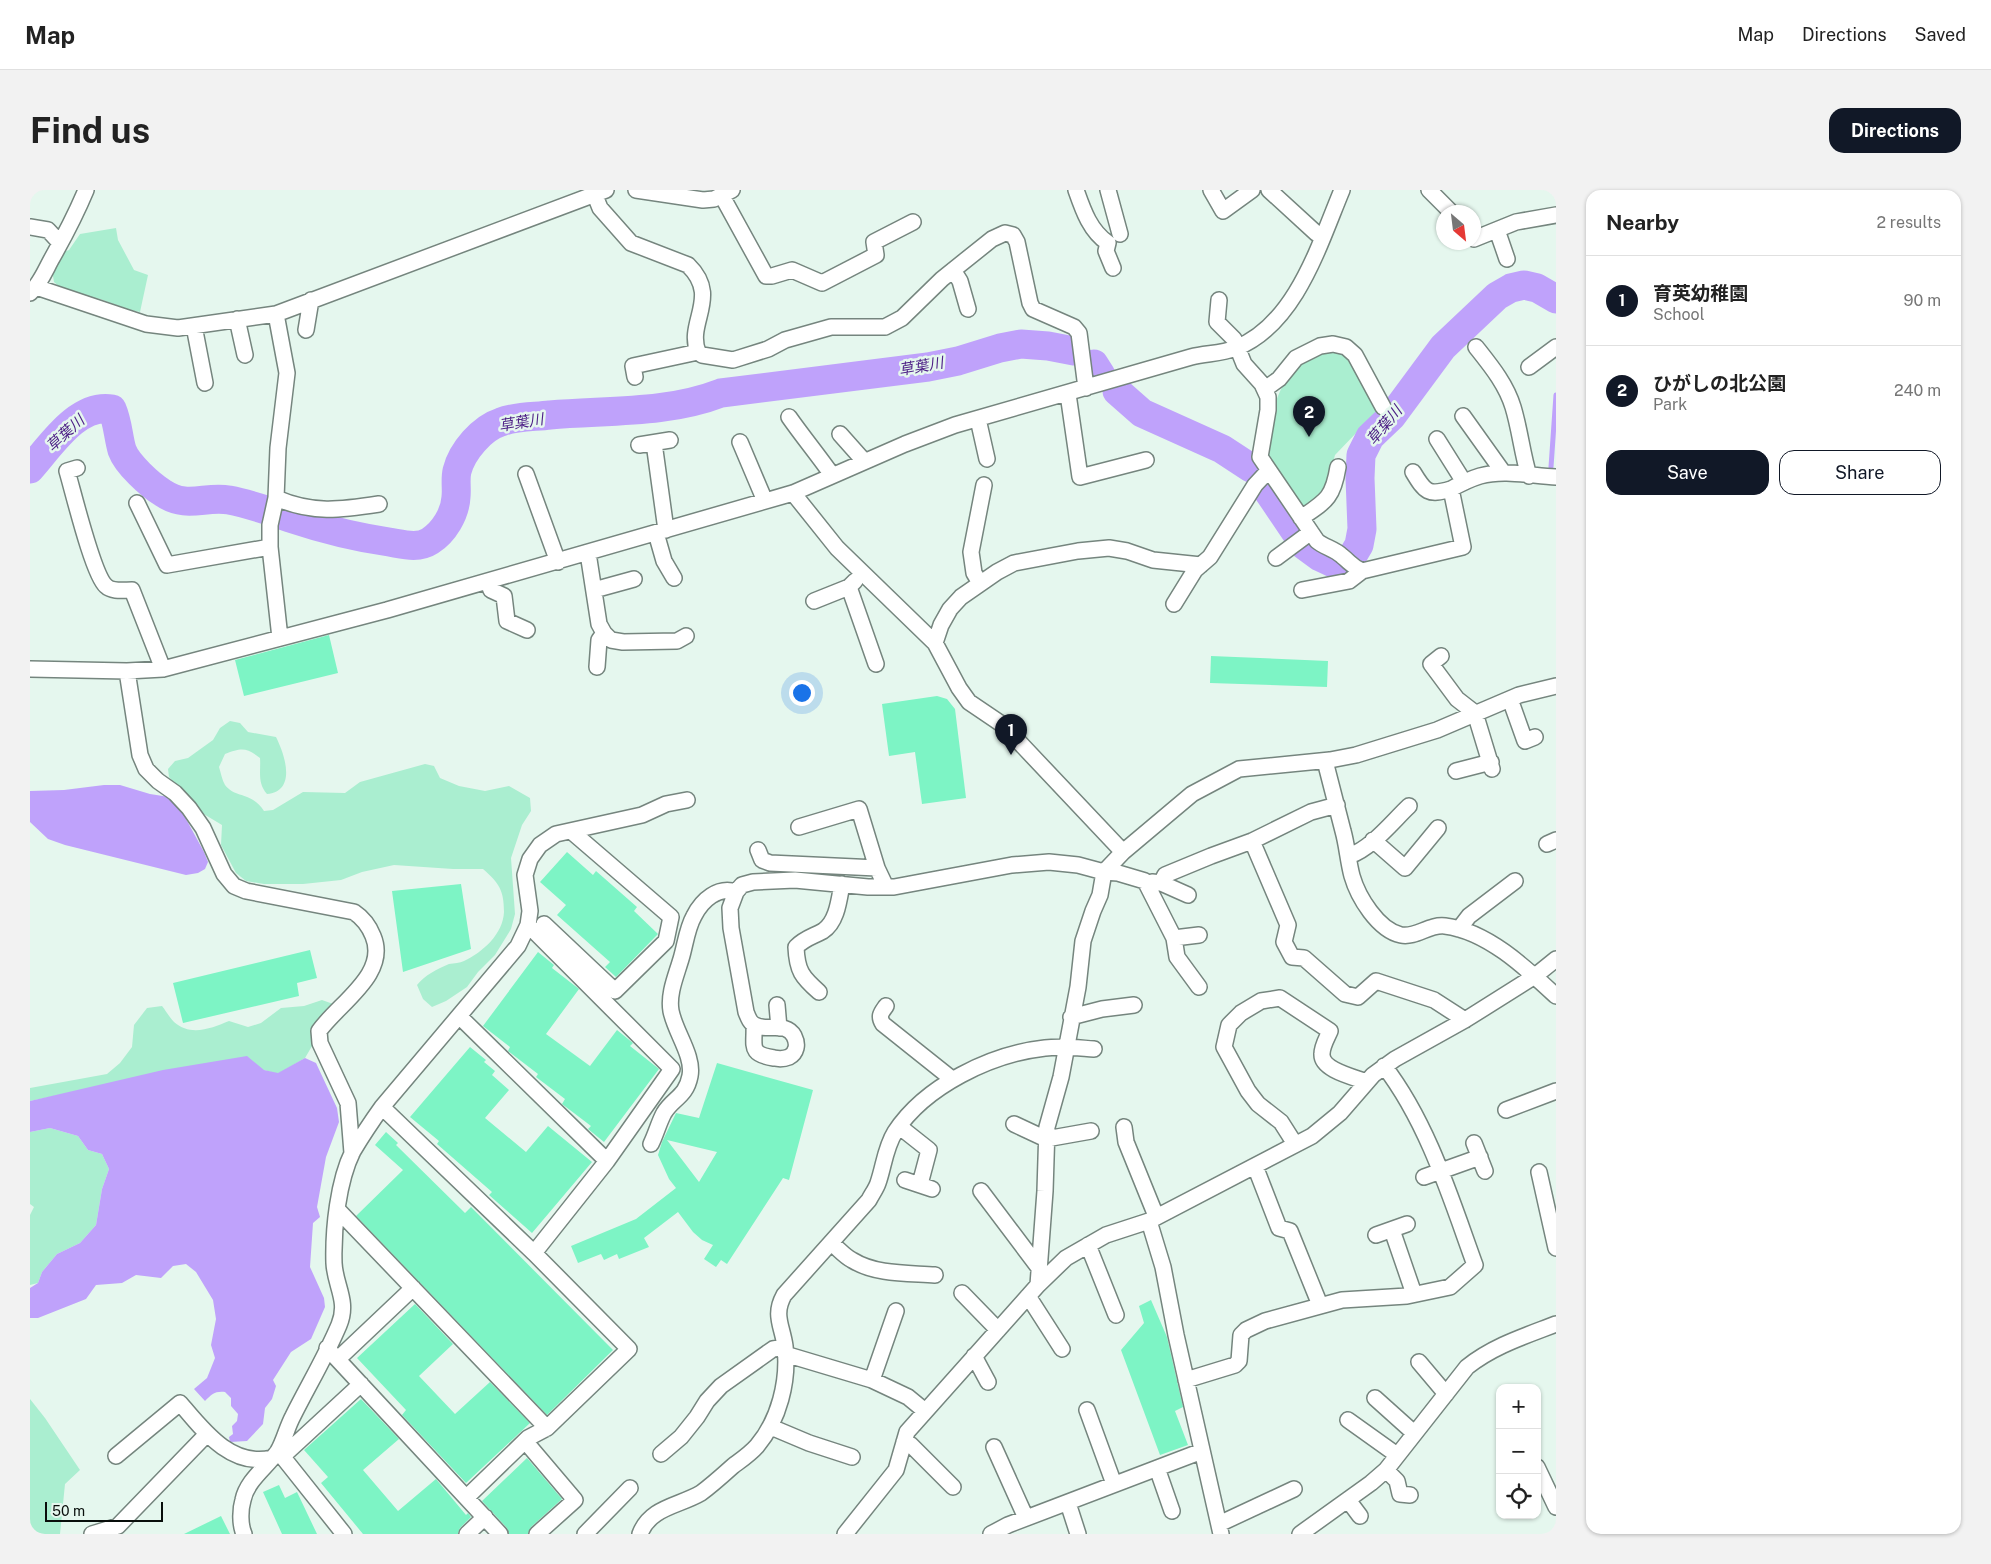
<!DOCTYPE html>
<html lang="en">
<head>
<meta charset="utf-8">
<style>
	:root { --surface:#fff; --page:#f2f2f2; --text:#222; --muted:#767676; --line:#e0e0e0; --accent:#111827 }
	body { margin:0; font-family:"Public Sans","Noto Sans JP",sans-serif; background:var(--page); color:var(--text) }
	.controls { position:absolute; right:15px; bottom:15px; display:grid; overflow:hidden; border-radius:10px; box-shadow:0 1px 4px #0004 }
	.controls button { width:45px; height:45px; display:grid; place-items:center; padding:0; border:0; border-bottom:1px solid var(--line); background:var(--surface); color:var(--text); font:25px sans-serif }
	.compass { position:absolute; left:1406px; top:15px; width:45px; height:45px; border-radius:50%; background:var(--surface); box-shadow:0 1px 4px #0004; rotate:152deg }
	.scale { position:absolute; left:15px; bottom:12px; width:118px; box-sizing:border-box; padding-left:5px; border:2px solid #080e0b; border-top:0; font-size:14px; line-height:18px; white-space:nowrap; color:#080e0b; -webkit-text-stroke:4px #e5f7ee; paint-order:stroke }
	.you { position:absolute; left:771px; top:502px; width:18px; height:18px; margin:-12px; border:4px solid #fff; border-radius:50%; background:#1a73e8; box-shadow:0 0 0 8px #1a73e833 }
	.badge { display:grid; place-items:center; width:32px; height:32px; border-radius:50%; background:var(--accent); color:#fff; font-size:16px; font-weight:700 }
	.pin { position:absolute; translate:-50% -41px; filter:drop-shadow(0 1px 2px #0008) }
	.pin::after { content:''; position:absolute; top:26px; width:18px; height:15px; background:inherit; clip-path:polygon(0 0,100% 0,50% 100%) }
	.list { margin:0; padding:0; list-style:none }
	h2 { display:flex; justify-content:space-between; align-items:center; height:65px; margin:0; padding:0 20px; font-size:21px }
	h2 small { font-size:16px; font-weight:400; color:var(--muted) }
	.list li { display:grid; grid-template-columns:32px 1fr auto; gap:15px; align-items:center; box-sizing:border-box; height:90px; padding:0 20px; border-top:1px solid var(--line) }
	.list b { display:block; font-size:19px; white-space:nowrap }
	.list p { margin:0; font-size:16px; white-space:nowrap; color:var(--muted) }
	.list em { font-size:16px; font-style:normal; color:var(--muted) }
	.actions { display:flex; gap:10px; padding:15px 20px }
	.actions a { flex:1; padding:11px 0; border:1px solid var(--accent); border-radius:15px; text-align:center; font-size:18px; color:var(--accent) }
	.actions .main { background:var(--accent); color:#fff }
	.icon { flex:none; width:28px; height:28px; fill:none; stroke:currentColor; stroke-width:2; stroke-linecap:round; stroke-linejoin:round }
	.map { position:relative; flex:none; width:1526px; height:1344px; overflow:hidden; border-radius:15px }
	header { display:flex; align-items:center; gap:30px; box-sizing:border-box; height:70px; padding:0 25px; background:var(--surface); border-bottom:1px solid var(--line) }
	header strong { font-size:24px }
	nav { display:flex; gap:28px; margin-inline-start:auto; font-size:18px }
	.intro { display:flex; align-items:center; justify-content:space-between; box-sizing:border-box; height:120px; padding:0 30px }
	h1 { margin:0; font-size:35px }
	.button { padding:12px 22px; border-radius:15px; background:var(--accent); color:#fff; font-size:18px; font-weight:700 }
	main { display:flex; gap:30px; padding:0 30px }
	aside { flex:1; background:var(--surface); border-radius:15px; box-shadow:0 1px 4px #0004 }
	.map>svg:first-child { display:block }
</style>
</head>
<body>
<header>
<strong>Map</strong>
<nav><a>Map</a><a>Directions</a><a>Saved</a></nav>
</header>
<div class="intro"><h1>Find us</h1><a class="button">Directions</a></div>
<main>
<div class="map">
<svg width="1526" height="1344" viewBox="0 0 1526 1344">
	<rect width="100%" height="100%" fill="#e5f7ee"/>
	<path fill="#aaeed0" d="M 86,38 L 88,50 L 104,80 L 118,85 L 110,122 L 100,120 L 70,109 L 34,101 L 24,92 L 23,86 L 24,77 L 31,63 L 39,60 L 50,44 Z
		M 1306,161 L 1314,164 L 1319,169 L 1349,224 L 1329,240 L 1305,265 L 1295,303 L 1271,319 L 1233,265 C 1242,221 1250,164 1306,161 Z
		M 200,531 L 210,533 L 218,542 L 246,547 C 255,565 267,601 237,604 C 227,593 231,581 230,568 C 216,557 211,558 195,564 L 189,577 C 191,583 192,590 195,595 C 206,609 221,601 234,621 L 243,620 L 273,602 L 315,603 L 330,592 L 395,574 L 404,576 L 410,588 L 429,596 L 455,601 L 479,596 L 500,608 L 501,621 L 492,635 L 481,668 L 485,724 L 481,739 L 465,765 L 448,782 L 437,797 L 416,811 L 402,817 L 393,809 L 387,795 C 395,785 407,779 419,774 C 424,773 430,773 434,771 C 453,762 473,744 474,722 C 474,700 469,693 453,679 L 423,679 L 364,675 L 332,682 L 311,690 L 273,694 L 234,694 L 216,691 L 206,683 L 191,655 L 192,635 L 172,623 L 158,609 L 139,587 L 138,579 L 145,571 L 158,568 L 183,550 L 190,538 Z
		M 292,810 L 306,815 L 275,868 L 248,884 L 234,880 L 58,899 L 0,911 L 0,898 L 77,884 L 90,873 L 102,857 L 104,835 L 117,818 L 132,816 C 136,821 140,828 144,832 C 161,847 182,838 199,831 L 218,837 L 231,833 L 251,818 L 274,816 Z
		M 20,938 L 48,946 L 58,960 L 72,964 L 79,979 L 72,999 L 66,1035 L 50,1053 L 27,1064 L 12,1082 L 8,1093 L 0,1095 L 0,1025 L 4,1017 L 0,1014 L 0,942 Z
		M 0,1209 L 15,1228 L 50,1280 L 35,1294 L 30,1344 L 0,1344 Z"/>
	<path fill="#bfa2fb" d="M 74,595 L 90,595 L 120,604 L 139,607 L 149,616 L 174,662 L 178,672 L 175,679 L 168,683 L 156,685 L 35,655 L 18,649 L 0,632 L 0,601 L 34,600 Z
		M 217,866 L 234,880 L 248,883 L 275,868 L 286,873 L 307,918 L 309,932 L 296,967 L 287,1017 L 290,1027 L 283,1033 L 280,1077 L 294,1108 L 295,1117 L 281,1149 L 261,1162 L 243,1190 L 246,1196 L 242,1209 L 235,1218 L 233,1234 L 217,1251 L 200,1252 L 199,1247 L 203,1244 L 202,1236 L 207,1231 L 208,1224 L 201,1216 L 201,1208 L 195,1202 C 185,1201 182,1204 175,1211 L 164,1199 L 177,1188 L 185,1168 L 181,1155 L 186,1129 L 183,1110 L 166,1082 L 156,1074 L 143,1076 L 131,1088 L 106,1085 L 92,1093 L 66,1095 L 56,1109 L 8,1128 L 0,1128 L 0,1098 L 8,1093 L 12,1082 L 27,1064 L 50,1053 L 66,1035 L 72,999 L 79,979 L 72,964 L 58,960 L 48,946 L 20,938 L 0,942 L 0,911 L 133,880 Z"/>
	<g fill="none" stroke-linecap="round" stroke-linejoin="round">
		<path stroke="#bfa2fb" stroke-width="5" d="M 1521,277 L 1526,205"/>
		<path stroke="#bfa2fb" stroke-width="29" d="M 1064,174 L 1071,185
			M 1087,201 L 1112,223 L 1192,259 L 1221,278
			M 0,279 C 20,257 47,213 82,219 C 88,233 88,246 92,260 C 97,274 120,295 133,303 C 157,319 174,306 199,310 C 220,314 240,321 260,328 C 293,339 325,347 359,352 C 372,354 388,359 400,351 C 414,342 425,324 426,307 C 427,299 425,289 427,281 C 432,261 452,238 471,232 C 486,226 504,227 520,225 C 577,220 637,224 691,203 L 898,177 L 928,171 L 970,158 L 991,154 L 1018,156 L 1044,161
			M 1235,297 L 1275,356 L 1290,367 L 1307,375 L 1323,365 L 1329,355 L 1332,339 L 1330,288 L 1331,265 L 1340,247 L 1362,226 L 1413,157 L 1467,106 L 1481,98 L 1494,95 L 1507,98 L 1526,109"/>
	</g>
	<path fill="#7df4c5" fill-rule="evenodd" d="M 299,445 L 308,483 L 214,506 L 205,470 Z
		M 1181,466 L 1298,471 L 1297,497 L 1180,493 Z
		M 907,506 L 917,509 L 925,519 L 936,608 L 892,614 L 885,562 L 859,566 L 852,514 Z
		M 537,662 L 563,685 L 566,681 L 607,717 L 604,721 L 628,744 L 586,787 L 575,777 L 580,772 L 527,725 L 536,715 L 510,692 Z
		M 431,694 L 441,759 L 373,782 L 362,701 Z
		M 280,760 L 287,788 L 267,793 L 269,806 L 153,833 L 143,793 Z
		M 508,762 L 524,775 L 522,778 L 549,799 L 516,844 L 560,876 L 587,840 L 603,853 L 600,856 L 629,879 L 574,952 L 558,939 L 561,936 L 532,914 L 535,909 L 506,887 L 508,884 L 478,861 L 480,857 L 453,836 Z
		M 440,857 L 456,870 L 454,872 L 465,881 L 462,885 L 479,900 L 455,928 L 496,962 L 518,936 L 562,972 L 502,1043 L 459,1005 L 462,1002 L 407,954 L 409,951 L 380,927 Z
		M 687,873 L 783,900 L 759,990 L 753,988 L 697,1074 L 691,1070 L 686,1077 L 674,1069 L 683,1055 L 672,1050 L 663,1042 L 648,1022 L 614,1048 L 619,1057 L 589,1069 L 587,1064 L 574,1070 L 571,1064 L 548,1073 L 541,1056 L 606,1029 L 646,998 L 639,989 L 628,965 L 632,952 L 646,923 L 669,928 ZM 637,950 L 687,962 L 669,992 Z
		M 356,942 L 368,953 L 366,955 L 435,1023 L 441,1017 L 583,1160 L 517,1225 L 326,1026 L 373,980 L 345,955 Z
		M 1121,1110 L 1137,1147 L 1153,1217 L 1145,1221 L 1158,1255 L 1130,1265 L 1091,1160 L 1114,1133 L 1109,1116 Z
		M 385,1114 L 423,1154 L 389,1186 L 425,1224 L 460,1192 L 500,1233 L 436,1293 L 372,1225 L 376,1220 L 327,1168 Z
		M 331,1209 L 369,1249 L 333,1280 L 368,1321 L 406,1289 L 436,1325 L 438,1323 L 441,1327 L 430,1338 L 428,1344 L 333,1344 L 291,1293 L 298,1287 L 274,1260 Z
		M 497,1268 L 532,1309 L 501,1337 L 498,1344 L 479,1344 L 477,1338 L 452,1311 Z
		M 249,1295 L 255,1308 L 267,1302 L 287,1344 L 252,1344 L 233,1302 Z
		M 191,1326 L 200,1344 L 154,1344 Z"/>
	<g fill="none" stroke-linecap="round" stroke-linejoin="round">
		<defs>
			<path id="minor" d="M 606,0 L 673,10 L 684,9 L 702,0
				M 1046,0 C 1053,20 1060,41 1078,53 L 1076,61 L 1083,78
				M 1078,0 L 1090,44
				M 1181,0 L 1193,21 L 1222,0
				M 1239,0 L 1286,43 L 1293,46
				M 1399,0 L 1421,22
				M 564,3 L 570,18 L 601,53 L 658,75 C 691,107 656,132 668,162 L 672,165 L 703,170 L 738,159 L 755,150 L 801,137 L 855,137 L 872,128 L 912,89 L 962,49 L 975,43 L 983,45 L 987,52 L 1000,113 L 1003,119 L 1044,137 L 1049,143 L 1056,198
				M 692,6 L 736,86 L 742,86 L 762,80 L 792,93 L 846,65 L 844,52 L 883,32
				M 0,37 L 18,40 L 30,53
				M 1467,40 L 1477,69
				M 1444,49 L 1486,32 L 1526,25
				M 923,80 L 930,91 L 938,119
				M 6,97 L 116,134 L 148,138 L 246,124 L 576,0
				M 0,103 C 10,94 15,81 21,70 C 34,47 46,24 56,0
				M 1189,110 L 1187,132 L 1204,149 L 1214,174 L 1232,194 L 1238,207 L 1238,220 L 1230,267 L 1287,351 C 1294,357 1305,359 1312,366 C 1321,373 1321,376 1332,381 L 1433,357 L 1421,299 C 1430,294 1440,289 1450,286 C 1474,279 1502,286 1526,287
				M 246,124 L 257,183 L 248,258 L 246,308 L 240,335 L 240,357 L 250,448
				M 207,129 L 215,165
				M 164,136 L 175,193
				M 276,140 L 281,110
				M 1446,157 C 1461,176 1476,194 1483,217 C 1490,240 1492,263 1499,286
				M 1499,177 L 1526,157
				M 605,187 L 603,176 L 668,162
				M 1235,199 L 1249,189 L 1266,168 L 1290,156 L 1303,154 L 1316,157 L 1325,165 L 1353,217
				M 1038,204 L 1050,287 L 1116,270
				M 1433,226 L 1473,282
				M 759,227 C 773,247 788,265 802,285
				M 948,229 L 957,269
				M 810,244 L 834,271
				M 1407,249 L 1434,292
				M 710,252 L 735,311
				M 624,253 L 636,340
				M 609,255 L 640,250
				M 47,278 L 37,281 C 43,301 63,385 76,396 C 82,402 94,400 102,400 L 133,479
				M 1383,282 C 1395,302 1398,306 1421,299
				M 496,284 L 528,372
				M 763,303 L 807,358 L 905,453 L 929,498 L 939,512 L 973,535 L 1093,662
				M 246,308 C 283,324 310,320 349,314
				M 107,313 L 137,375 L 240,357
				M 1271,328 C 1296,311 1303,308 1308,277
				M 626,343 L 634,371 L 644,388
				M 558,363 L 569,434 L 574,443 L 581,450 L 593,452 L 647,451 L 656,446
				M 1246,368 L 1281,342
				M 458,392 L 461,400 L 474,406 L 477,431 L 497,440
				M 950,393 L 944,383 L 941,362 L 954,295
				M 819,397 L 846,474
				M 564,400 L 604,389
				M 1272,400 L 1319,391 L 1332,381
				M 784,411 L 819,397 L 825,391
				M 1144,414 L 1165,380 L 1180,367 L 1225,295 L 1238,281
				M 905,453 L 911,435 L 920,419 L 931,407 L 967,382 L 984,373 L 1048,361 L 1079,358 L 1097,361 L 1123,370 L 1171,375
				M 1411,466 L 1401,474 L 1427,509 L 1445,523 L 1462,579
				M 567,477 L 569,450 L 574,443
				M 0,479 L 97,481 L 133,479 L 357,420 L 763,303 L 875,254 L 925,235 L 1161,167 C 1176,163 1191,164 1206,158 C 1266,134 1289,55 1312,0
				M 97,481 L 110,565 L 116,579 L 128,591 L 145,603 L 159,618 L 173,638 L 194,684 L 204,696 L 216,701 L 324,722 C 333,728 339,736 343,746 C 359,784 309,813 289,841 L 290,853 L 318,913 L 322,963
				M 1480,509 L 1495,551 L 1505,547
				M 1295,571 C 1301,594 1307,617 1313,641 C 1317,655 1318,671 1322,686 C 1328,707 1348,740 1371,745 C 1386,748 1399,734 1415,736 C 1457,741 1496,778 1526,806
				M 1426,581 L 1461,572
				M 769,637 L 829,619 L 847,678 L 856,697
				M 1343,650 L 1375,678 L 1408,638
				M 1222,651 L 1258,735 L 1254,752 L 1262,767 L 1274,768 L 1315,804 L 1328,807 L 1346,791 L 1404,810 L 1435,830
				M 1517,654 L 1526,650
				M 728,660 L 732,670 L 740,673 L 847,678
				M 1319,666 C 1342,658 1362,632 1379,616
				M 1122,692 L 1131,693 L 1158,705
				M 1131,693 L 1135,685 L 1181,666 L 1222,651 L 1281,622 L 1307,615
				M 514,734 L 585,801 L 636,751 L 641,727 L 541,641
				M 498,735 L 642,879 L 577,971 L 504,1063
				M 1429,739 L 1439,726 L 1485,691
				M 1144,748 L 1169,745
				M 789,802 C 772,787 767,781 766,757 C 775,748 782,747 793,741 C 807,732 809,710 812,694
				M 747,815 L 749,838
				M 856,816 C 851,823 848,826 853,834 L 922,889
				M 429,826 L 577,971
				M 1041,827 L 1072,819 L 1104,815
				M 724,835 C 725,856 718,864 744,868 C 749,869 754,869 759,867 C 763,865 765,862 766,858 C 767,854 766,850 764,846 C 756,831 737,842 725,835 C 720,833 718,827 716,822 L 701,738 L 700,718 L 706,702 L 712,695 L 723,692 L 765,690 L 838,697 L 864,697 L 982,675 L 1019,672 L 1048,675 L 1074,682 L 1088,683 L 1115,691 L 1144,748 L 1147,767 L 1169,797
				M 352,917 L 504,1063 L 599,1159 L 517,1238 L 498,1248 L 437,1307
				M 1476,920 L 1526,901
				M 984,934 L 1016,949 L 1061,941
				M 870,937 L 899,960 L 890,994
				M 1094,937 L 1096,952 L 1126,1026
				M 1444,953 L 1455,981
				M 621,954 C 626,944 629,932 634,923 C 643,908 656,907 660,886 C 664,866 645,842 641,821 C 638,804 646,786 651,769 C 655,756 657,738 664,726 C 672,710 688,696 706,702
				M 1265,954 L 1251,932 L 1228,914 L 1218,901 L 1194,857 L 1199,835 L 1211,823 L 1231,811 L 1250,808 L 1300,841 C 1297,848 1292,856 1292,864 C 1291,880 1324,887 1337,892
				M 1225,976 L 1249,1038 L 1260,1041 L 1290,1115
				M 1509,982 L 1526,1058
				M 1394,987 L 1450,967
				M 875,990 L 902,999
				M 951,1001 L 1009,1078
				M 307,1019 L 517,1238
				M 1119,1031 L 1133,1077 L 1146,1145 L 1191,1344
				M 1362,1040 L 1384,1104
				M 1346,1045 L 1377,1034
				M 801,1053 C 808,1058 814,1066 822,1070 C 846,1085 878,1083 905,1085
				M 1058,1055 L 1086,1125
				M 1008,1095 L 1015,1001 L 1017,937 L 1031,887 L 1048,797 L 1053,751 L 1063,721 L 1070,705 L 1074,682 L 1093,662 L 1162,604 L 1209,579 L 1300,570 L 1326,565 L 1407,540 L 1489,505 L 1526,496
				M 932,1103 L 968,1140
				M 998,1106 L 1032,1159
				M 297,1158 L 470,1344
				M 755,1164 L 842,1190 L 878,1207 L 895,1221
				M 944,1166 L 958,1192
				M 308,1169 L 383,1098
				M 1389,1172 L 1416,1204
				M 842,1190 L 866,1121
				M 1156,1190 L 1205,1175 L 1209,1171 L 1211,1145 L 1216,1140 L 1235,1131 L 1312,1110 L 1377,1106 L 1420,1097 L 1445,1075 C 1421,1009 1398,933 1354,876
				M 1345,1208 L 1384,1243
				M 1057,1220 L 1084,1294
				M 1318,1230 L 1367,1265
				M 741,1237 L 779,1253 L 822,1267
				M 495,1251 L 545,1310 L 507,1344
				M 874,1252 L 881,1255 L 923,1297
				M 964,1257 L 996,1328
				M 248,1261 L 314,1344
				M 631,1264 L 651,1247 L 667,1227 L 677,1211 L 691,1196 L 743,1159 L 755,1157
				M 86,1266 L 150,1213 C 173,1240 201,1278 242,1268
				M 253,1266 L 331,1194
				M 1507,1277 L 1526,1317
				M 1127,1278 L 1142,1321
				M 1356,1280 L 1367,1291 L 1370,1304 L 1380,1305
				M 1318,1310 L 1330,1326
				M 1038,1313 L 1048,1344
				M 1189,1334 L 1264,1299
				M 62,1344 L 88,1336 L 177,1244
				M 214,1344 C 210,1335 210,1320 213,1310 C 217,1290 237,1277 248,1261 C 254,1251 257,1237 263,1226 C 278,1196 296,1166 309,1135 C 319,1111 305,1096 304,1073 C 303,1039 308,991 323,961 C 332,946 342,931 352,917 L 488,756 L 498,735 L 500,721 L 495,685 L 500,669 L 510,655 L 526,644 L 612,625 L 636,614 L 657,610
				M 437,1344 L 455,1327
				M 555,1344 L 600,1298
				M 610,1344 C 620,1317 649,1316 671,1303 C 682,1295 693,1285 703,1276 C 711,1270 720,1264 727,1256 C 749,1230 759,1191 755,1156 C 752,1135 743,1125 754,1105 L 839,1010 C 842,1004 846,999 848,993 C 854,976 855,958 865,942 C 895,896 961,864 1015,858 C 1031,856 1048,858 1064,859
				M 815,1344 L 866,1280 L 877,1242 L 1008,1095 L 1036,1068 L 1076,1045 L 1119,1031 L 1282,946 L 1310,923 L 1343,885 L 1365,869 L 1435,830 L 1505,786 L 1526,769
				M 961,1344 L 978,1335 L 1172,1261
				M 1270,1344 L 1341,1293 L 1356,1280 L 1437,1177 C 1463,1156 1495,1146 1526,1134"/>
		</defs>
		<use href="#minor" stroke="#75857e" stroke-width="18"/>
		<use href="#minor" stroke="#fff" stroke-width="15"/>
	</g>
	<g text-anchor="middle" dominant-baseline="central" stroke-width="5" stroke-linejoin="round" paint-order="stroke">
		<g font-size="15" font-style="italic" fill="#4d2086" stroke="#e5f7ee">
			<text transform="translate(891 176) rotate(-10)">草葉川</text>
			<text transform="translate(491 232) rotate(-9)">草葉川</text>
			<text transform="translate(1354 235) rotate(-50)">草葉川</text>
			<text transform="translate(35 243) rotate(-42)">草葉川</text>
		</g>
	</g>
</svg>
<div class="controls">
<button>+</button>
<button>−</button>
<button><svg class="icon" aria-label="locate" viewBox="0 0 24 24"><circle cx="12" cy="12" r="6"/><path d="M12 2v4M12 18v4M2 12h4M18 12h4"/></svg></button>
</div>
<svg class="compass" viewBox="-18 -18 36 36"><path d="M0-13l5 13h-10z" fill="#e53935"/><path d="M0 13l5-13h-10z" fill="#767676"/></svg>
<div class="scale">50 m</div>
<div class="you"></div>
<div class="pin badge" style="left:981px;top:565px">1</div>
<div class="pin badge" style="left:1279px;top:247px">2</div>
</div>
<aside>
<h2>Nearby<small>2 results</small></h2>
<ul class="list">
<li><span class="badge">1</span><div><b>育英幼稚園</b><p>School</p></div><em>90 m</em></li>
<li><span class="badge">2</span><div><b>ひがしの北公園</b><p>Park</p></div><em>240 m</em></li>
</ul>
<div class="actions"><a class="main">Save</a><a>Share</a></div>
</aside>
</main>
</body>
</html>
